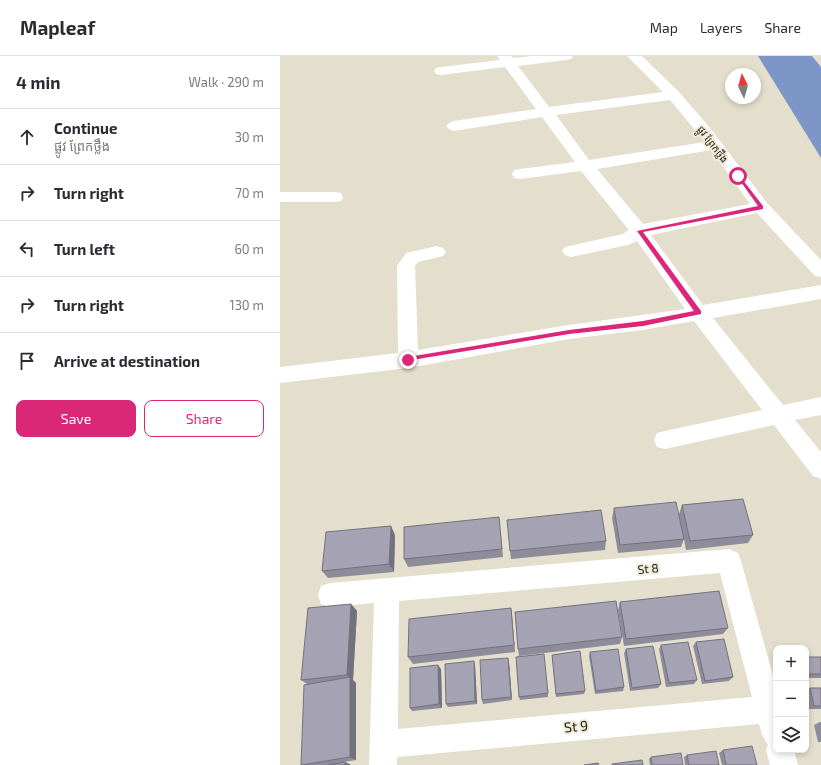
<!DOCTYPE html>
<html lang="en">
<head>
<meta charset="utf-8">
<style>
	:root { --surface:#fff; --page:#f2f2f3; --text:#2b2b33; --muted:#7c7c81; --line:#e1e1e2; --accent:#db2777 }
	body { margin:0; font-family:"Exo 2","Noto Sans Khmer",sans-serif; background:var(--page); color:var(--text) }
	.controls { position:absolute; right:12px; bottom:12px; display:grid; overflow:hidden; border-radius:8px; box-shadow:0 2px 6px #0003 }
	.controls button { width:36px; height:36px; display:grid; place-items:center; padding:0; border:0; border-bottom:1px solid var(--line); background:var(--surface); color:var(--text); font:20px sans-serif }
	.compass { position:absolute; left:445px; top:12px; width:36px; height:36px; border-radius:50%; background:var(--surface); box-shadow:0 2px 6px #0003; rotate:355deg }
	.stop { position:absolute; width:12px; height:12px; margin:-9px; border:3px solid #db2777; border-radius:50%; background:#fff }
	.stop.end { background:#db2777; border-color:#fff; box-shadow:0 1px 4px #0008 }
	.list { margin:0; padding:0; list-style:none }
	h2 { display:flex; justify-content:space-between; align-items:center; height:52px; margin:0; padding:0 16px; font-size:17px }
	h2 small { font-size:13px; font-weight:400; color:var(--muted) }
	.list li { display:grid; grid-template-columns:26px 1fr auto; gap:12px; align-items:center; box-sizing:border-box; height:56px; padding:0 16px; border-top:1px solid var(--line) }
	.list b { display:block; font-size:15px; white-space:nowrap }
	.list p { margin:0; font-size:13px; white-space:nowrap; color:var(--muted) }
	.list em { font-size:13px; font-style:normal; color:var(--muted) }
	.actions { display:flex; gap:8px; padding:12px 16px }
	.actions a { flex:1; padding:9px 0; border:1px solid var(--accent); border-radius:8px; text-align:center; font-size:14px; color:var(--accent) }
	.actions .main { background:var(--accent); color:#fff }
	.icon { flex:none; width:22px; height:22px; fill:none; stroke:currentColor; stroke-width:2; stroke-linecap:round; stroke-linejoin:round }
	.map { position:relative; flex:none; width:541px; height:709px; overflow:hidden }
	header { display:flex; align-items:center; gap:24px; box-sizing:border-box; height:56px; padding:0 20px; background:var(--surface); border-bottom:1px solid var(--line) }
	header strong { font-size:19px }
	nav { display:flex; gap:22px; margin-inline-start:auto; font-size:14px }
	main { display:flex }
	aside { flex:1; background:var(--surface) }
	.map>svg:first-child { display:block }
</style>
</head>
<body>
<header>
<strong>Mapleaf</strong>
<nav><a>Map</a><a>Layers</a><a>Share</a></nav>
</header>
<main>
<aside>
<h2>4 min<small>Walk · 290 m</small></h2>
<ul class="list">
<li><svg class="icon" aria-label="ahead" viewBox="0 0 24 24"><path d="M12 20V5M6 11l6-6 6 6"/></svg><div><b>Continue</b><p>ផ្លូវ ព្រែកថ្លឹង</p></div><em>30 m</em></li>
<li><svg class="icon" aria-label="right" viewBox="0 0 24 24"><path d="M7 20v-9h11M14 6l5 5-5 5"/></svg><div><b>Turn right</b></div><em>70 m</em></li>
<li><svg class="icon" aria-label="left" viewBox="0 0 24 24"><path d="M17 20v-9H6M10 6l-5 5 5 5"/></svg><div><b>Turn left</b></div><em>60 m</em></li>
<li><svg class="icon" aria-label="right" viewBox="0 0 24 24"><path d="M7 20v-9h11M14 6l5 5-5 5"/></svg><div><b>Turn right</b></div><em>130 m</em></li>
<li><svg class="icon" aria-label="arrive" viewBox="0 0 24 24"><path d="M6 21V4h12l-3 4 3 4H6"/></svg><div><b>Arrive at destination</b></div></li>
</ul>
<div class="actions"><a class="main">Save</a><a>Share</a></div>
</aside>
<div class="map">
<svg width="541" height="709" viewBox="0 0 541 709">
	<rect width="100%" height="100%" fill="#e4dfcc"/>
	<path fill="#7d95c7" d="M 478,0 L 532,0 L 541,11 L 541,102 Z"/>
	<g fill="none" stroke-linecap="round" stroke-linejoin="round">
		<path fill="#fff" fill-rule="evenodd" d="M 217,0 L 231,0 L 233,2 L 252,0 L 293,0 L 291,3 L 286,4 L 238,10 L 269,51 L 383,36 L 347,0 L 362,0 L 399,36 L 431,73 L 487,147 L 541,204 L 541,221 L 535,220 L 477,157 L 371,179 L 423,249 L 541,229 L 541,243 L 433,262 L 503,349 L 541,341 L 541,359 L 515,364 L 541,396 L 541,423 L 533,420 L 494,369 L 385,393 L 377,391 L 374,384 L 377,377 L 385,375 L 482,354 L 414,265 L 363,274 L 289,283 L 128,312 L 0,327 L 0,311 L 118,297 L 117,210 L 126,197 L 157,190 L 163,192 L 166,196 L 163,200 L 138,206 L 135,210 L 138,294 L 289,269 L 405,253 L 357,185 L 348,189 L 291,201 L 285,199 L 282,195 L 285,191 L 343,178 L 349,174 L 301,115 L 240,123 L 234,122 L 232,118 L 234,114 L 240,113 L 295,106 L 262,61 L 174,75 L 169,73 L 166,70 L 169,67 L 174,65 L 256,53 L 225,11 L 161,19 L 156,18 L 154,15 L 156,12 L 161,11 L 220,4 ZM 390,44 L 425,86 L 309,104 L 276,59 ZM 431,94 L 470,148 L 363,168 L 317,113 Z
			M 0,136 L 55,136 L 61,137 L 63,141 L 61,145 L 55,146 L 0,146 Z
			M 449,493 L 458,497 L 461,505 L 496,630 L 496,694 L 514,694 L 518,709 L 490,709 L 486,694 L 488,689 L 482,679 L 479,668 L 117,701 L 117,709 L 89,709 L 94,547 L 50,551 L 41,548 L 38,539 L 41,530 L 50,527 ZM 440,517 L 472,641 L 118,673 L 119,545 Z"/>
	</g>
	<path fill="#8e8b9b" d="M 402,449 L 473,479 L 468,487 L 406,494 L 404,483 L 401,491 L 338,497 L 332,462 L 334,452 L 399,458 Z
		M 219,461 L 223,501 L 128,511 L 124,503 Z
		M 115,479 L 114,516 L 48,522 L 42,515 Z
		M 326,485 L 325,494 L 231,503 L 230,495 Z
		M 340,546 L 448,572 L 443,578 L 344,590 L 338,554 Z
		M 71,548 L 77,555 L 73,624 L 76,627 L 76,704 L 52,708 L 65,706 L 71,709 L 21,709 L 27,628 L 21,624 Z
		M 231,552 L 235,596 L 133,608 L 128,601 Z
		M 342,581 L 340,588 L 239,600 L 238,593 Z
		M 416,586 L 453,621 L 449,625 L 422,628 L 413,590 Z
		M 381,589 L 417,624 L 414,628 L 386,631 L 379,593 Z
		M 346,593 L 381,628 L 378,632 L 350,635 L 344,597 Z
		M 310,596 L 344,631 L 343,635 L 315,638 L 309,600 Z
		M 272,599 L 305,635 L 304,638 L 276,641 Z
		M 526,601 L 541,601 L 541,622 L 526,622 Z
		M 229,606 L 232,644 L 203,648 L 202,644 Z
		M 195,609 L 197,648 L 168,651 L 166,648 Z
		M 161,613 L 162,652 L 132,655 L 130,652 Z
		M 530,632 L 541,632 L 541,653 L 529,653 L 526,640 L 526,635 Z
		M 268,637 L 268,641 L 240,644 L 239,641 Z
		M 540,666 L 541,666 L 541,686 L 538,686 L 534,669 Z
		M 443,694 L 477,709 L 442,709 L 439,697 Z
		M 407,699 L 439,709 L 405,709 L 404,701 Z
		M 371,701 L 403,709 L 370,709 L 369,703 Z"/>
	<path fill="#74717e" d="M 111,470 L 115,479 L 114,516 L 109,508 Z
		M 71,548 L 77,555 L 73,624 L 76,627 L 76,704 L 70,701 L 70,622 L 67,619 Z
		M 231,552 L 232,559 L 235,596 L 234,589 Z
		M 228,602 L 229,606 L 232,644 L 231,641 Z
		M 194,605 L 195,609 L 197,648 L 195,645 Z
		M 158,609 L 161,613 L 162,652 L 159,648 Z
		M 65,706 L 71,709 L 65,709 Z"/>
	<path fill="#a5a2b4" stroke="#74717e" d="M 463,443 L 473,479 L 410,485 L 402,449 Z
		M 396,446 L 404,483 L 340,489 L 334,452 Z
		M 321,454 L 326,485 L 230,495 L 227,464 Z
		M 219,461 L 222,493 L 124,503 L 124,471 Z
		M 111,470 L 109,508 L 42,515 L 46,476 Z
		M 439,535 L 448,572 L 346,583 L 340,546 Z
		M 336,545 L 342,581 L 238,593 L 235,556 Z
		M 71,548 L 67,619 L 21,624 L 28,552 Z
		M 231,552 L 234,589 L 128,601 L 129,563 Z
		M 444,583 L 453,621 L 425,625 L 416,586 Z
		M 408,586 L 417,624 L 389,627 L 381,589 Z
		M 373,590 L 381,628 L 352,632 L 346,593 Z
		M 338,593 L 344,631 L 316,635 L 310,596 Z
		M 300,595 L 305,635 L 276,638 L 272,599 Z
		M 264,598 L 268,637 L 239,641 L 236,601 Z
		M 526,601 L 541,601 L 541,618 L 526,618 Z
		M 228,602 L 231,641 L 202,644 L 200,604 Z
		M 194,605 L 195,645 L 166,648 L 165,608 Z
		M 158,609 L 159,648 L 130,652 L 130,612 Z
		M 70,621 L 70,701 L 21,709 L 24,629 Z
		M 530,632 L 541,632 L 541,650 L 534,650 Z
		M 472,690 L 477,709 L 446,709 L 443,694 Z
		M 436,695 L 439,709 L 409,709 L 407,699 Z
		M 401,697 L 403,709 L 372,709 L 371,701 Z
		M 362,704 L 363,709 L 332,709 L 332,708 Z
		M 65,706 L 65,709 L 48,709 Z
		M 318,707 L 319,709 L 304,709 Z"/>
	<path fill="#db2777" d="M 456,119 L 459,119 L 483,150 L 483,153 L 363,176 L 421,255 L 421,258 L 363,270 L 289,278 L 126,305 L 126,302 L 128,301 L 289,274 L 363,265 L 414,255 L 357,175 L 478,150 Z"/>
	<g text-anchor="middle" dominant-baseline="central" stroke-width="4" stroke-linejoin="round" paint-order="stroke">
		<g font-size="10" fill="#1c1a13" stroke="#f1ecd9">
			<text transform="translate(433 88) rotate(53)">ផ្លូវ ព្រែកថ្លឹង</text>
		</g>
		<g font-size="12" fill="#1c1a13" stroke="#f1ecd9">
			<text transform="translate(368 512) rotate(-5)">St 8</text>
		</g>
		<g font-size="14" fill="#1c1a13" stroke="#f1ecd9">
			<text transform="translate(296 670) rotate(-5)">St 9</text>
		</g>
	</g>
</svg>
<div class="controls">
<button>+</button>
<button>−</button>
<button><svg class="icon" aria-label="layers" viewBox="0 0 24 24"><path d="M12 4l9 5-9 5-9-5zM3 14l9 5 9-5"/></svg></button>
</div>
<svg class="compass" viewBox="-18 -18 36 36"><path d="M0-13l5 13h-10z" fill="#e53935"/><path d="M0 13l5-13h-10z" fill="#7c7c81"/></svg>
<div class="stop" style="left:458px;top:120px"></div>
<div class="stop end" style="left:128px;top:304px"></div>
</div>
</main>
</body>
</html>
